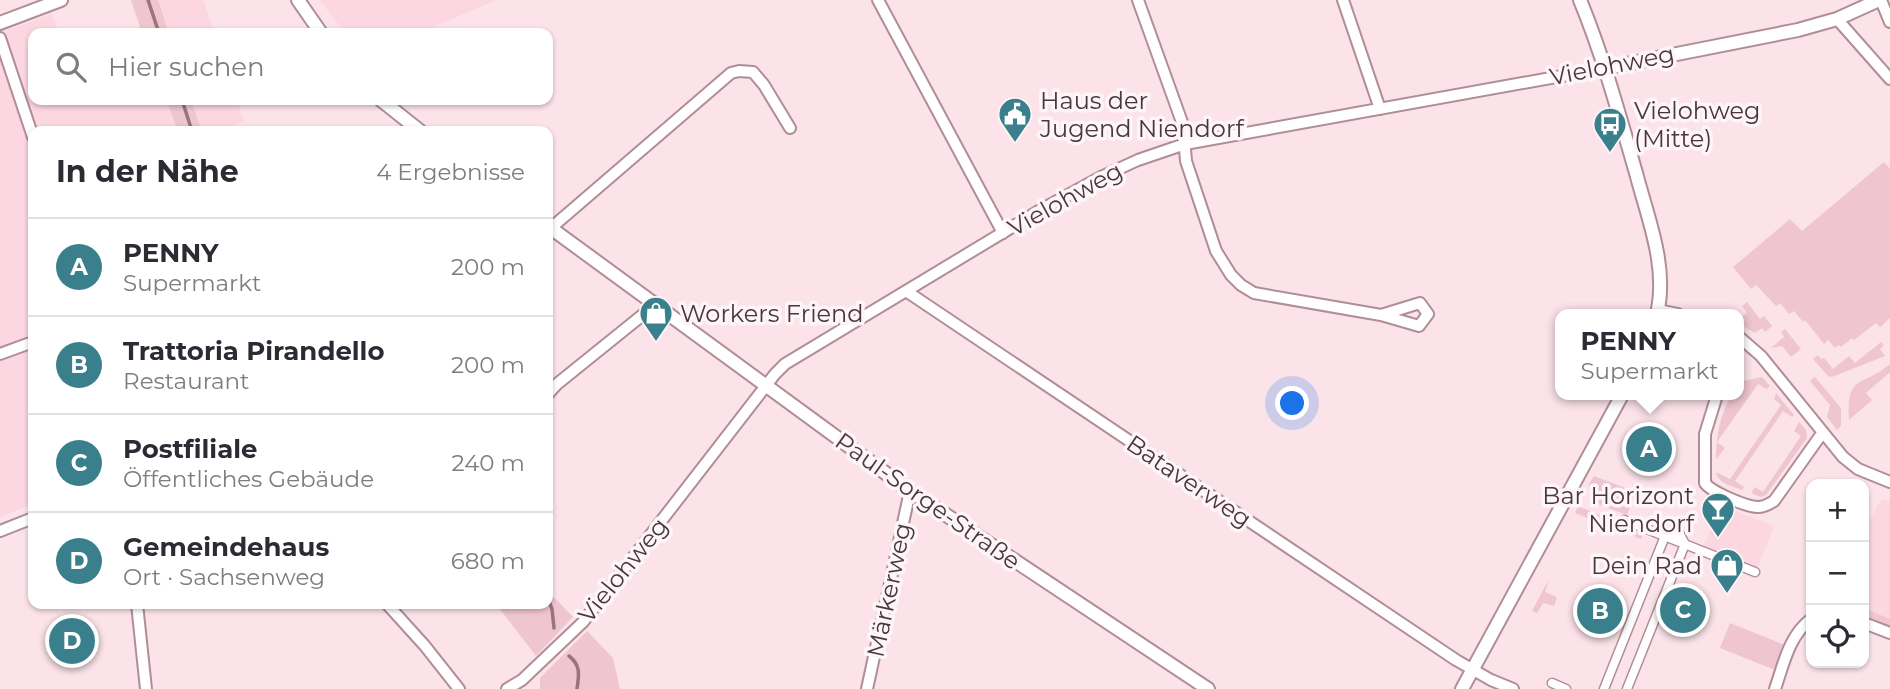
<!DOCTYPE html>
<html lang="de">
<head>
<meta charset="utf-8">
<style>
	:root { --surface:#fff; --page:#f2f2f3; --text:#2b2b33; --muted:#7c7c81; --line:#e1e1e2; --accent:#3a808c }
	body { margin:0; font-family:Montserrat,sans-serif; background:var(--page); color:var(--text) }
	.controls { position:absolute; right:21px; bottom:21px; display:grid; overflow:hidden; border-radius:14px; box-shadow:0 2px 5px #0004 }
	.controls button { width:63px; height:63px; display:grid; place-items:center; padding:0; border:0; border-bottom:2px solid var(--line); background:var(--surface); color:var(--text); font:35px sans-serif }
	.you { position:absolute; left:1293px; top:404px; width:24px; height:24px; margin:-18px; border:5px solid #fff; border-radius:50%; background:#1a73e8; box-shadow:0 0 0 10px #1a73e833 }
	.badge { display:grid; place-items:center; width:46px; height:46px; border-radius:50%; background:var(--accent); color:#fff; font-size:23px; font-weight:700 }
	.pin { position:absolute; translate:-50% -50%; border:4px solid #fff; box-shadow:0 2px 7px #0006 }
	.popup { position:absolute; left:1555px; top:309px; width:189px; height:91px; box-sizing:border-box; display:grid; place-content:center; border-radius:14px; background:var(--surface); filter:drop-shadow(0 2px 5px #0005); font-size:23px; white-space:nowrap; color:var(--muted) }
	.popup b { font-size:26px; color:var(--text) }
	.popup::after { content:''; position:absolute; left:50%; top:100%; margin-left:-14px; border:14px solid transparent; border-top-color:var(--surface) }
	.list { margin:0; padding:0; list-style:none }
	h2 { display:flex; justify-content:space-between; align-items:center; height:91px; margin:0; padding:0 28px; font-size:30px }
	h2 small { font-size:23px; font-weight:400; color:var(--muted) }
	.list li { display:grid; grid-template-columns:46px 1fr auto; gap:21px; align-items:center; box-sizing:border-box; height:98px; padding:0 28px; border-top:2px solid var(--line) }
	.list b { display:block; font-size:26px; white-space:nowrap }
	.list p { margin:0; font-size:23px; white-space:nowrap; color:var(--muted) }
	.list em { font-size:23px; font-style:normal; color:var(--muted) }
	.icon { flex:none; width:38px; height:38px; fill:none; stroke:currentColor; stroke-width:2; stroke-linecap:round; stroke-linejoin:round }
	.map { position:relative; flex:none; width:1890px; height:689px; overflow:hidden }
	.search { position:absolute; background:var(--surface); box-shadow:0 2px 5px #0004; left:28px; top:28px; width:525px; height:77px; display:flex; align-items:center; gap:18px; box-sizing:border-box; padding:0 24px; border-radius:14px; color:var(--muted); font-size:26px }
	.panel { position:absolute; background:var(--surface); box-shadow:0 2px 5px #0004; left:28px; top:126px; width:525px; height:483px; border-radius:14px }
	.map>svg:first-child { display:block }
</style>
</head>
<body>
<div class="map">
<svg width="1890" height="689" viewBox="0 0 1890 689">
	<rect width="100%" height="100%" fill="#fbe3e9"/>
	<path fill="#fcd6e0" d="M 158,0 L 203,0 L 215,33 L 169,33 Z
		M 320,0 L 496,0 L 420,33 L 345,33 Z
		M 52,14 L 59,33 L 33,33 L 33,100 L 166,100 L 178,131 L 33,131 L 33,504 L 0,517 L 0,28 L 5,31 Z
		M 191,100 L 237,100 L 244,122 L 213,131 L 202,131 Z
		M 1882,499 L 1890,502 L 1890,619 L 1864,608 L 1864,529 Z
		M 1720,505 L 1774,526 L 1757,570 L 1703,549 Z"/>
	<path fill="#efc5d0" d="M 131,0 L 158,0 L 169,33 L 142,33 Z
		M 166,100 L 191,100 L 202,131 L 178,131 Z
		M 1884,162 L 1890,169 L 1890,318 L 1880,327 L 1876,323 L 1854,340 L 1852,338 L 1841,347 L 1839,345 L 1835,348 L 1828,340 L 1824,344 L 1805,320 L 1803,322 L 1794,311 L 1789,314 L 1780,303 L 1776,306 L 1756,285 L 1751,289 L 1733,267 L 1790,219 L 1802,231 Z
		M 1747,302 L 1760,319 L 1764,316 L 1772,326 L 1765,332 L 1762,328 L 1755,333 L 1738,323 L 1738,320 L 1747,313 L 1742,306 Z
		M 1785,329 L 1801,349 L 1791,357 L 1782,346 L 1771,348 L 1784,337 L 1781,332 Z
		M 1881,342 L 1884,345 L 1880,349 L 1885,356 L 1832,377 L 1828,376 L 1813,359 L 1818,355 L 1821,359 L 1824,358 L 1833,369 L 1849,356 L 1855,363 Z
		M 1890,364 L 1890,372 L 1866,393 L 1872,400 L 1849,420 C 1846,373 1862,388 1890,364 Z
		M 1762,377 L 1770,386 L 1766,389 L 1758,384 L 1717,442 L 1725,448 L 1716,459 C 1716,436 1720,414 1732,395 L 1738,395 L 1739,382 Z
		M 1815,377 L 1841,408 L 1841,426 L 1837,430 L 1827,417 L 1830,405 L 1810,381 Z
		M 1776,393 L 1794,415 L 1792,417 L 1783,411 L 1735,481 L 1744,487 L 1742,490 C 1733,486 1718,484 1716,472 L 1730,479 L 1781,405 L 1774,399 Z
		M 1799,422 L 1806,430 L 1807,438 L 1766,495 L 1761,497 L 1751,493 L 1755,487 L 1763,492 L 1801,436 L 1794,431 Z
		M 1594,476 L 1636,492 L 1627,515 L 1592,502 L 1589,484 Z
		M 1578,506 L 1644,533 L 1641,539 L 1575,513 Z
		M 1549,579 L 1545,592 L 1557,597 L 1554,606 L 1543,603 L 1537,613 L 1532,611 Z
		M 548,591 L 573,617 L 536,656 L 496,604 L 548,604 Z
		M 1864,608 L 1890,619 L 1890,626 L 1864,615 Z
		M 1730,623 L 1785,645 L 1775,670 L 1720,648 Z
		M 587,631 L 613,658 L 620,689 L 540,689 L 540,678 Z"/>
	<g fill="none" stroke-linecap="round" stroke-linejoin="round">
		<path stroke="#98757f" stroke-width="3.5" d="M 148,0 L 159,33
			M 182,100 L 192,131
			M 548,599 L 552,609 L 554,628
			M 569,656 C 581,665 579,675 577,689"/>
		<defs>
			<path id="pedestrian" d="M 1624,520 L 1755,572
				M 1552,683 L 1566,689
				M 1604,689 L 1665,536 L 1678,531 L 1685,544 L 1627,689"/>
			<path id="minor" d="M 878,0 L 1003,233
				M 1138,0 L 1183,125 L 1186,161 L 1216,251 L 1231,275 L 1241,285 L 1254,293 L 1381,315 L 1419,326 L 1428,314 L 1420,303 L 1381,315
				M 1343,0 L 1380,109
				M 1881,0 L 1890,22
				M 1837,19 L 1890,79
				M 0,38 L 33,137
				M 551,228 L 731,73 L 739,71 L 753,72 L 764,85 L 790,128
				M 906,291 L 1456,660 L 1491,680 L 1513,689
				M 1658,310 L 1678,314
				M 1738,336 L 1761,356 L 1843,457 L 1858,469 L 1890,482
				M 0,354 L 33,342
				M 548,394 L 557,384 L 655,305
				M 1717,395 L 1705,434 L 1705,483 C 1711,492 1747,507 1758,507 C 1765,507 1769,504 1774,501 L 1823,432
				M 0,531 L 33,518
				M 137,604 L 146,689
				M 387,604 L 425,646 L 459,689
				M 1864,623 L 1890,633
				M 507,689 L 522,680 L 583,622 L 775,374 L 785,364 L 1037,212 L 1103,176 L 1138,160 L 1185,144 L 1606,68
				M 867,689 L 910,491
				M 1775,689 C 1784,663 1789,636 1811,619"/>
			<path id="tertiary" d="M 298,0 L 321,33
				M 1580,0 C 1603,56 1619,114 1636,173 C 1648,219 1668,266 1657,314
				M 0,23 L 61,0
				M 1606,68 L 1798,30 L 1837,19 L 1879,0
				M 381,100 L 420,131
				M 548,226 L 910,491 L 1208,689
				M 1462,689 L 1622,395"/>
		</defs>
		<use href="#pedestrian" stroke="#b18d97" stroke-width="11"/>
		<use href="#minor" stroke="#b18d97" stroke-width="14"/>
		<use href="#tertiary" stroke="#b18d97" stroke-width="16"/>
		<use href="#pedestrian" stroke="#fff" stroke-width="8"/>
		<use href="#minor" stroke="#fff" stroke-width="10"/>
		<use href="#tertiary" stroke="#fff" stroke-width="12"/>
	</g>
	<defs>
		<symbol id="civic-pin" viewBox="-11 -11 22 30"><path d="M0 17L-7.5 6A9.5 9.5 0 1 1 7.5 6Z" fill="#3a808c" stroke="#fdf5f7"/><path d="M-.6-6.5H3V-4.5H.6V-3L4-1V1h2V6H-6V1h2V-1L-.6-3ZM-1.2 2.5V6h2.4V2.5Z" fill="#fff"/></symbol>
		<symbol id="bus-pin" viewBox="-11 -11 22 30"><path d="M0 17L-7.5 6A9.5 9.5 0 1 1 7.5 6Z" fill="#3a808c" stroke="#fdf5f7"/><path d="M-5-6H5V4H4V6H2V4H-2V6H-4V4H-5ZM-3.5-4V0h7V-4ZM-3.5 1.2v1.5H-2V1.2ZM2 1.2v1.5H3.5V1.2Z" fill="#fff"/></symbol>
		<symbol id="shop-pin" viewBox="-11 -11 22 30"><path d="M0 17L-7.5 6A9.5 9.5 0 1 1 7.5 6Z" fill="#3a808c" stroke="#fdf5f7"/><path d="M-5-2.5h2.3a2.7 3.5 0 0 1 5.4 0H5L5.5 6h-11ZM-1.5-2.5h3a1.5 2.3 0 0 0-3 0Z" fill="#fff"/></symbol>
		<symbol id="bar-pin" viewBox="-11 -11 22 30"><path d="M0 17L-7.5 6A9.5 9.5 0 1 1 7.5 6Z" fill="#3a808c" stroke="#fdf5f7"/><path d="M-6-5H6L.8 .8V4.5H3.5V6h-7V4.5H-.8V.8Z" fill="#fff"/></symbol>
	</defs>
	<g fill-rule="evenodd">
		<use href="#civic-pin" x="996" y="95" width="38" height="52"/>
		<use href="#bus-pin" x="1591" y="105" width="38" height="52"/>
		<use href="#shop-pin" x="637" y="294" width="38" height="52"/>
		<use href="#bar-pin" x="1699" y="490" width="38" height="52"/>
		<use href="#shop-pin" x="1708" y="546" width="38" height="52"/>
	</g>
	<g text-anchor="middle" dominant-baseline="central" stroke-width="7" stroke-linejoin="round" paint-order="stroke">
		<g font-size="24" fill="#48383d" stroke="#fdf5f7">
			<text transform="translate(1612 65) rotate(-11)">Vielohweg</text>
			<text transform="translate(1065 199) rotate(-29)">Vielohweg</text>
			<text transform="translate(1189 481) rotate(34)">Bataverweg</text>
			<text transform="translate(928 501) rotate(35)">Paul-Sorge-Straße</text>
			<text transform="translate(623 570) rotate(-51)">Vielohweg</text>
			<text transform="translate(889 590) rotate(-78)">Märkerweg</text>
		</g>
		<g font-size="24" fill="#48383d" stroke="#fdf5f7" text-anchor="start">
			<text x="1040" y="100">Haus der<tspan x="1040" dy="28">Jugend Niendorf</tspan></text>
			<text x="1634" y="110">Vielohweg<tspan x="1634" dy="28">(Mitte)</tspan></text>
			<text x="680" y="313">Workers Friend</text>
			<text x="1694" y="495" text-anchor="end">Bar Horizont<tspan x="1694" dy="28">Niendorf</tspan></text>
			<text x="1702" y="565" text-anchor="end">Dein Rad</text>
		</g>
	</g>
</svg>
<div class="controls">
<button>+</button>
<button>−</button>
<button><svg class="icon" aria-label="locate" viewBox="0 0 24 24"><circle cx="12" cy="12" r="6"/><path d="M12 2v4M12 18v4M2 12h4M18 12h4"/></svg></button>
</div>
<div class="you"></div>
<div class="pin badge" style="left:1649px;top:449px">A</div>
<div class="popup"><b>PENNY</b>Supermarkt</div>
<div class="pin badge" style="left:1600px;top:611px">B</div>
<div class="pin badge" style="left:1683px;top:610px">C</div>
<div class="pin badge" style="left:72px;top:641px">D</div>
<div class="search"><svg class="icon" aria-label="search" viewBox="0 0 24 24"><circle cx="10" cy="10" r="6"/><path d="M15 15l6 6"/></svg>Hier suchen</div>
<section class="panel">
<h2>In der Nähe<small>4 Ergebnisse</small></h2>
<ul class="list">
<li><span class="badge">A</span><div><b>PENNY</b><p>Supermarkt</p></div><em>200 m</em></li>
<li><span class="badge">B</span><div><b>Trattoria Pirandello</b><p>Restaurant</p></div><em>200 m</em></li>
<li><span class="badge">C</span><div><b>Postfiliale</b><p>Öffentliches Gebäude</p></div><em>240 m</em></li>
<li><span class="badge">D</span><div><b>Gemeindehaus</b><p>Ort · Sachsenweg</p></div><em>680 m</em></li>
</ul>
</section>
</div>
</body>
</html>
